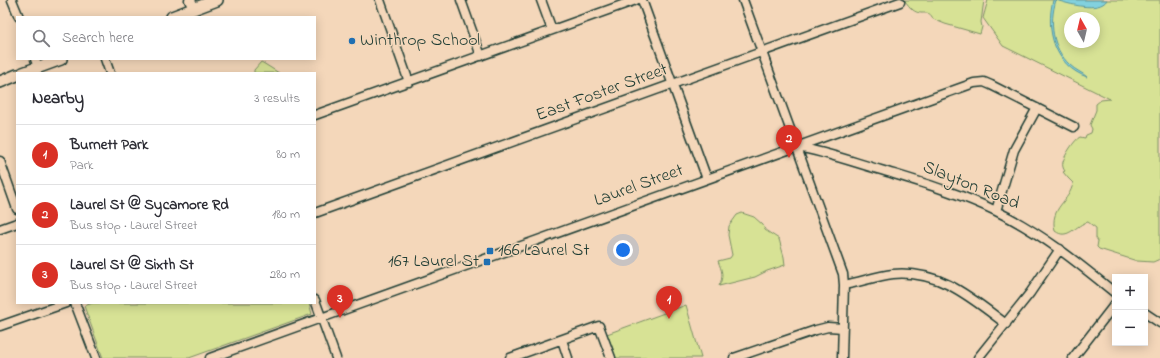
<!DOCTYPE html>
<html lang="en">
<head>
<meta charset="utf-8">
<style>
	:root { --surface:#fff; --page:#f2f2f3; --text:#2b2b33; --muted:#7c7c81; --line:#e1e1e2; --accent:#d93025 }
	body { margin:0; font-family:"Indie Flower",sans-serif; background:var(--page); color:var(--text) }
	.controls { position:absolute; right:12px; bottom:12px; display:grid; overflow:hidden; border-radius:0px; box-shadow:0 2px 10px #0003 }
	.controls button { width:36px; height:36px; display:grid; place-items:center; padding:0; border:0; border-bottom:1px solid var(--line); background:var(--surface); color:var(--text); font:20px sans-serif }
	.compass { position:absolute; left:1064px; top:12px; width:36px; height:36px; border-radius:50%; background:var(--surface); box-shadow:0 2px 10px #0003; rotate:352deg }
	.you { position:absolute; left:623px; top:250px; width:14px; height:14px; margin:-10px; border:3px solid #fff; border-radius:50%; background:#1a73e8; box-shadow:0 0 0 6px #1a73e833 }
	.badge { display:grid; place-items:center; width:26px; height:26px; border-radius:50%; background:var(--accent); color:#fff; font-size:13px; font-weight:700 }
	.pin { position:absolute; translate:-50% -33px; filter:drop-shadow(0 1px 2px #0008) }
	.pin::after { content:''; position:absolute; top:21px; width:14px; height:12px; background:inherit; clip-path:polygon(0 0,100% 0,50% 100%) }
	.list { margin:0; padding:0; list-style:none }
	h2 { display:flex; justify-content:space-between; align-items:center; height:52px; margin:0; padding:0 16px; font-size:17px }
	h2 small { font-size:13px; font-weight:400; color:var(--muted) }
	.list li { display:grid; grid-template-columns:26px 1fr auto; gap:12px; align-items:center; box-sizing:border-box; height:60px; padding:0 16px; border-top:1px solid var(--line) }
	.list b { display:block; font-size:15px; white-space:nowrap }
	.list p { margin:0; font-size:13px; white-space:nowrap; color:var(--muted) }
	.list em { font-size:13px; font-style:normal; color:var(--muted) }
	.icon { flex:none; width:22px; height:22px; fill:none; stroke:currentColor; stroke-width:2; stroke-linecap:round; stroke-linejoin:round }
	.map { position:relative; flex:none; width:1160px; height:358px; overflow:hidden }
	.search { position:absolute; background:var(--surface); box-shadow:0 2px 10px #0003; left:16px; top:16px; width:300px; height:44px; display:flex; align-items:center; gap:10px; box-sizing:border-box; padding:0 14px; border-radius:0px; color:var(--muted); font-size:15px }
	.panel { position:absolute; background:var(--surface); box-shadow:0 2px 10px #0003; left:16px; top:72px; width:300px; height:232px; border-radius:0px }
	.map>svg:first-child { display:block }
</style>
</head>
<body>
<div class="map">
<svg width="1160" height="358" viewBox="0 0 1160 358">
	<rect width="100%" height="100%" fill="#f4d7ba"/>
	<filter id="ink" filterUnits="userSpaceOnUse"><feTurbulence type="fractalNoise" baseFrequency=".025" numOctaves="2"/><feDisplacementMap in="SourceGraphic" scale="8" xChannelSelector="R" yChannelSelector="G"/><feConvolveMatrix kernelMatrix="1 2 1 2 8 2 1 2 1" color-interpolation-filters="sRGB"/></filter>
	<g filter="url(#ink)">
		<path fill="#d7e295" stroke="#7b9064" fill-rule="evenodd" d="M 904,0 L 984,0 L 981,22 L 982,27 L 980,34 L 945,24 L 933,19 C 929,8 922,17 913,10 C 910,8 907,3 904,0 Z
			M 988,0 L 1160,0 L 1160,259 L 1153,262 L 1137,261 L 1099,249 L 1097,247 L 1098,241 L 1096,238 L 1096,228 L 1088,222 C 1076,224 1068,241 1055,231 C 1049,207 1070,202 1073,183 L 1068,178 L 1063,172 L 1065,171 C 1063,169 1062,165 1063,162 C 1064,156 1075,139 1080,137 L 1085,138 L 1086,135 L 1091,133 L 1092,129 L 1090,125 L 1096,110 L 1096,104 L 1101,100 L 1110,99 L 1003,46 L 983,18 ZM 1070,18 L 1094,18 L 1094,42 L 1070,42 Z
			M 261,62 L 263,63 L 279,73 L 254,73 L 254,70 Z
			M 742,213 L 754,217 L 763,225 L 765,230 L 779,239 L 784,257 L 785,265 L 767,271 L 755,277 L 719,286 C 724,276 722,271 718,261 L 730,258 L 732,255 L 728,235 L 729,226 L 737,215 Z
			M 93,303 L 309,303 L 312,314 L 189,358 L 103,358 L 84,306 Z
			M 686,305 L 701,358 L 616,358 L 607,334 Z"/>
		<path fill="#82d1de" stroke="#5a969a" d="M 1053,0 L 1056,0 C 1049,23 1052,48 1070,65 C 1075,70 1083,73 1087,77 C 1055,66 1045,31 1053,0 Z
			M 1056,0 L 1107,0 C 1099,13 1068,4 1056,0 Z"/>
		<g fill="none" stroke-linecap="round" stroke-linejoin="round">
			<defs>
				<path id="minor" d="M 12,0 L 19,17
					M 380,0 L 409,82
					M 461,0 L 481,56
					M 541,0 L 552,30
					M 642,0 L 707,179
					M 743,0 L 843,274 L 844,285 L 842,358
					M 35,59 L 38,67
					M 105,59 L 110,73
					M 315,115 L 636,0
					M 797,147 C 826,152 853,162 881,170 C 920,182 959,193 996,211 C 1040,232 1077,262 1115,293
					M 0,161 L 17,209
					M 996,211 L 1014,150 L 1037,108
					M 315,213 L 900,2
					M 0,229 L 17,223
					M 844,285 C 861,282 876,276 893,274 C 940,270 970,297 1006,324
					M 315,300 L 336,358
					M 75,303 L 96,358
					M 1145,313 L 1160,323
					M 0,326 L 66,303
					M 562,340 L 568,358
					M 210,358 L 974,83 L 984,82 L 991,85 L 1074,127
					M 510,358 L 599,326 L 611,358
					M 734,358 L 816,330 L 828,327 L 843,328
					M 978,358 L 1030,293 L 1060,249
					M 1073,358 L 1115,304"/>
				<path id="tertiary" d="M 190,0 L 194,9"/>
				<path id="secondary" d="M 172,17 L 217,0
					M 23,73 L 61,59
					M 0,82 L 17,75"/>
			</defs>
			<use href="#minor" stroke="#1f3d34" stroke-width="11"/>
			<use href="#tertiary" stroke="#1f3d34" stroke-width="13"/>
			<use href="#secondary" stroke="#1f3d34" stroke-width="14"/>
			<use href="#minor" stroke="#f4d7ba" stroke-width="8"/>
			<use href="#tertiary" stroke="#f4d7ba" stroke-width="10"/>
			<use href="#secondary" stroke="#f4d7ba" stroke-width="11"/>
		</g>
	</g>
	<g fill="#1f6fb2" stroke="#f4d7ba" stroke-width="1.5">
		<circle cx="352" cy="41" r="4"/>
		<rect x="486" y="247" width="8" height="8" rx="2"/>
		<rect x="483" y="258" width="8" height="8" rx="2"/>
	</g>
	<g text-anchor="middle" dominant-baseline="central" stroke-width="3" stroke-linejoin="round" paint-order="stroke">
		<g font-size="18" fill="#1f3d34" stroke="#f4d7ba" text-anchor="start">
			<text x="360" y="41">Winthrop School</text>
			<text x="498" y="251">166 Laurel St</text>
			<text x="479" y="262" text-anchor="end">167 Laurel St</text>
		</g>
		<g font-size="18" fill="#1f3d34" stroke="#f4d7ba">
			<text transform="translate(602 93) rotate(-20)">East Foster Street</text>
			<text transform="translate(639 186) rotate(-20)">Laurel Street</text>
			<text transform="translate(971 186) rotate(22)">Slayton Road</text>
		</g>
	</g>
</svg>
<div class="controls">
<button>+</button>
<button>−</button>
</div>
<svg class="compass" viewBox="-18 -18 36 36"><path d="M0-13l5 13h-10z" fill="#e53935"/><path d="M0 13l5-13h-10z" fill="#7c7c81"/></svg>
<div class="you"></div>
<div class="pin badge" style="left:669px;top:319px">1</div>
<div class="pin badge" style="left:789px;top:158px">2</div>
<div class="pin badge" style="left:340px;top:318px">3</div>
<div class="search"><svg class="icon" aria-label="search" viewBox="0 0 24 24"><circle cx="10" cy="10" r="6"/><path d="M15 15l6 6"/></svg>Search here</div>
<section class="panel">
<h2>Nearby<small>3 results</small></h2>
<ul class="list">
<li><span class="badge">1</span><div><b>Burnett Park</b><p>Park</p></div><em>80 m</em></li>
<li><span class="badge">2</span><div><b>Laurel St @ Sycamore Rd</b><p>Bus stop · Laurel Street</p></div><em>180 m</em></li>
<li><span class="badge">3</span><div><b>Laurel St @ Sixth St</b><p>Bus stop · Laurel Street</p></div><em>280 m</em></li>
</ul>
</section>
</div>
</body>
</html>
